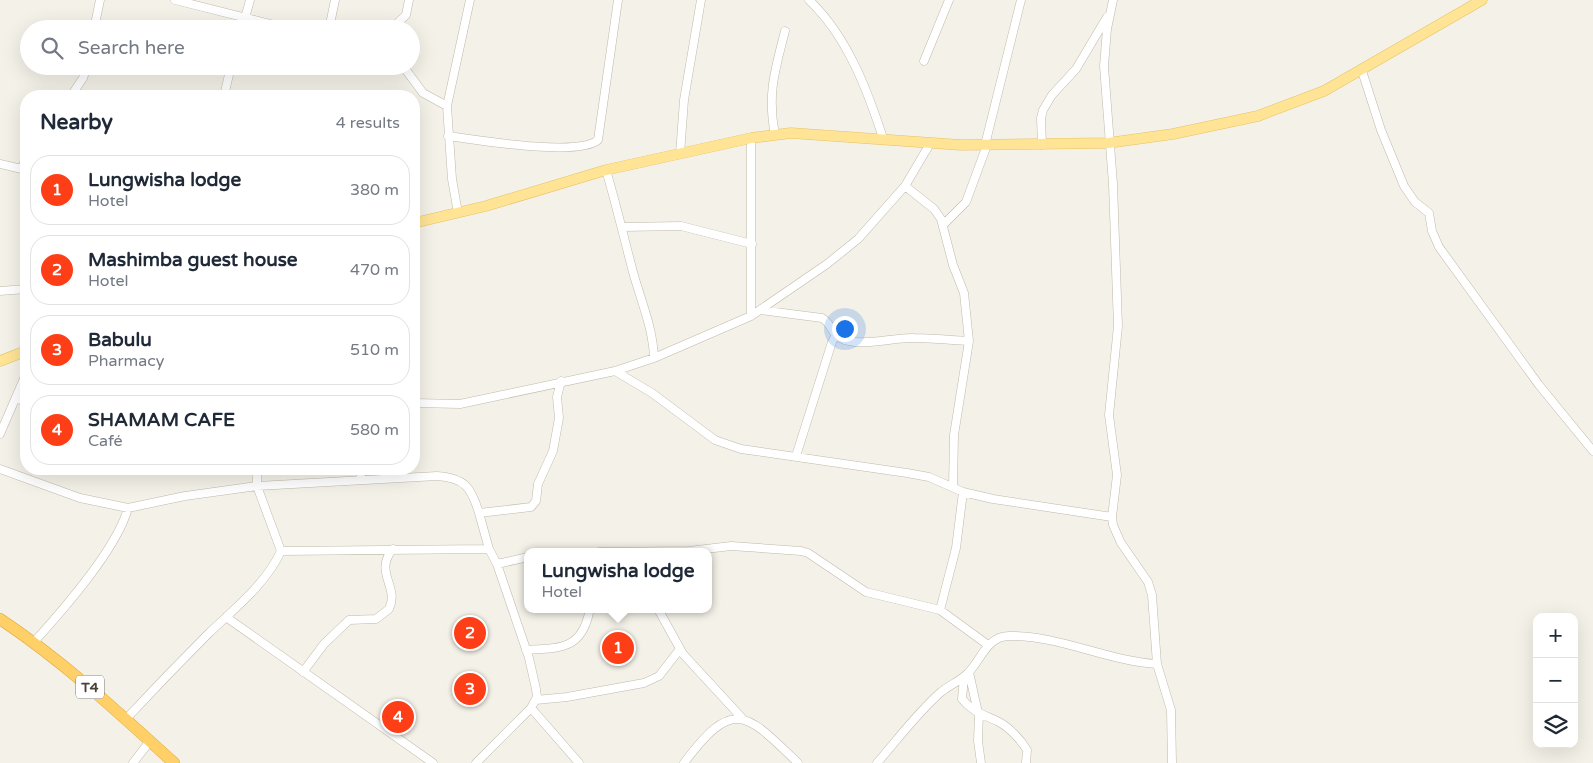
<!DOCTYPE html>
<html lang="en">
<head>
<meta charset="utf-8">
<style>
	:root { --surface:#fff; --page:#f6f6f7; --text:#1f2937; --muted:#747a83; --line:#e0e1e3; --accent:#fd3e16 }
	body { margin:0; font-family:"Varela Round",sans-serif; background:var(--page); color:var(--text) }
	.controls { position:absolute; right:15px; bottom:15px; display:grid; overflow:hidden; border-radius:10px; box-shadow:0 5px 20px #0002 }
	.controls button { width:45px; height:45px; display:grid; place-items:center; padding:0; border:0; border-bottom:1px solid var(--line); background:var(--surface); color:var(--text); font:25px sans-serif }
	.you { position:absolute; left:844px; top:328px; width:18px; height:18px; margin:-12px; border:4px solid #fff; border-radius:50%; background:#1a73e8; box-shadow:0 0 0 8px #1a73e833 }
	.badge { display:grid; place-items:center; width:32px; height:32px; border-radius:50%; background:var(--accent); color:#fff; font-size:16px; font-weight:700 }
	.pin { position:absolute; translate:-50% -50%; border:2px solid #fff; box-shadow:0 1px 5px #0006 }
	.popup { position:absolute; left:524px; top:548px; width:188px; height:65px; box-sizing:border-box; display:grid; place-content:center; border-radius:10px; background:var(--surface); filter:drop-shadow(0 1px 4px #0005); font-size:16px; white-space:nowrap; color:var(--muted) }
	.popup b { font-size:19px; color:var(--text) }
	.popup::after { content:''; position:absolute; left:50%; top:100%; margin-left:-10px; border:10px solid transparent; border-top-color:var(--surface) }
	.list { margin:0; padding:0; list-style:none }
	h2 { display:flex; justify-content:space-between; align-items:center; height:65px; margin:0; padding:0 20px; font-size:21px }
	h2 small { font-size:16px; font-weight:400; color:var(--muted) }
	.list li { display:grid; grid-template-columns:32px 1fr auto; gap:15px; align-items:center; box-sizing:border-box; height:70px; margin:0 10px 10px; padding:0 10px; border:1px solid var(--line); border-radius:20px }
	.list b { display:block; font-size:19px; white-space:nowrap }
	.list p { margin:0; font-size:16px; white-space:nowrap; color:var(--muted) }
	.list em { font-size:16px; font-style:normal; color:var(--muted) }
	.icon { flex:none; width:28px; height:28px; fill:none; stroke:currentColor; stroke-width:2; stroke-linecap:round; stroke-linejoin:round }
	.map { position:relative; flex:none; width:1593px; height:763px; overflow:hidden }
	.search { position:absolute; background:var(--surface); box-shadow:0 5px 20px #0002; left:20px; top:20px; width:400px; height:55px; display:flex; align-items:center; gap:12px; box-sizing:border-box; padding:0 18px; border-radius:28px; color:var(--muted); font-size:19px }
	.panel { position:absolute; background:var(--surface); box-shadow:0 5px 20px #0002; left:20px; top:90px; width:400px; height:385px; border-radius:20px }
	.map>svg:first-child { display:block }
</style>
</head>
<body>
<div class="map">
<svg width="1593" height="763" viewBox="0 0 1593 763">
	<rect width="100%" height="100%" fill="#f4f1e8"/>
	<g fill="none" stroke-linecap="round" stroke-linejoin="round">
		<defs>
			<path id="minor" d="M 175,0 L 290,29
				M 809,0 C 847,36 867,89 883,138
				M 1113,0 L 1107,29 L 1104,66 L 1113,184 L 1118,326 L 1109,415 L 1117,475 L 1112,517 L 1113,525 L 1121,543 L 1148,582 L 1152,595 L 1157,664 L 1171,710 L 1172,763
				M 94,29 L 100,0
				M 242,29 L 250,0
				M 329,29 L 335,0
				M 391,29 L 406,15 L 409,0
				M 924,61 L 949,0
				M 403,66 L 423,93 L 447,106
				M 1362,71 L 1381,130 L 1404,186 L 1415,202 L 1429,213 L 1432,231 L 1439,247 L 1539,385 L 1593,451
				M 71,96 L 83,78 L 87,66
				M 224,96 L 231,66
				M 775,135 C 767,94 775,70 785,31
				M 448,136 C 477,140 578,157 598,140 L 618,0
				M 751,138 L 751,316
				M 985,145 L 1021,0
				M 1042,145 L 1041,118 L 1043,110 L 1052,95 L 1076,69 L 1107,17
				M 680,154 L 684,100 L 701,0
				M 0,164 L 26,170
				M 22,169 L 26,157
				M 606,170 C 616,204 624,238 633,272 C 641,301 653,328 654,358
				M 905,186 L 934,209 L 941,219 L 953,265 L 964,293 L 969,341 L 954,435 L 953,487
				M 458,213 L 452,179 L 447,106 L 470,0
				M 944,224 L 966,202 L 987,145
				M 623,227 L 681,226 L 752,244
				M 0,291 L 26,289
				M 760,310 L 822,318 C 831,323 832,334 840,338 C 858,348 894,337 914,338 C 932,338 950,340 969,341
				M 615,371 L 652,393 L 715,440 L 741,449 L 907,473 L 929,477 L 963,492 L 993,499 L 1112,517
				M 16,398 L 26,402
				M 414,403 L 460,404 L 615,371 L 654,358 L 751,316 L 827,264 L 858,239 L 905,186 L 931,142
				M 0,434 L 26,374
				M 796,456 L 832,342 L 836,335
				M 0,469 L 80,498 L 128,508 L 185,496 L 257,486 L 437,476 C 465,478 471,487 479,513 L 531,507 L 536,501 L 538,484 L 553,451 L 559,418 L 557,397 L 561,381
				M 360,479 L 362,469
				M 281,551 L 489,549
				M 599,552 L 689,551 L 731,546 L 801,551 L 808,553 L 866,592 L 940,610 L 988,645
				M 497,564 L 528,557
				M 658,609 L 683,654 L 742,718
				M 940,610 L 956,548 L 963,492
				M 226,617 L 433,763
				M 34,642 C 63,610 117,549 128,508
				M 526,650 C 559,648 581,650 589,613
				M 303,672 L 324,644 L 349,620 L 376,619 L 389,609 C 400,587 373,572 393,549
				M 969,672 L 978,713
				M 964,677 L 962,699 C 972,712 985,715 999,722 C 1010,728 1021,740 1027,750 L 1026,763
				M 536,700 L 567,697 L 644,683 L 659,676 L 680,649
				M 531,708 L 579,763
				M 979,713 L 978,741 L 981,763
				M 126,719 C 153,690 180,662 208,634 C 234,609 266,584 281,551 L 257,486 L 257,475 L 254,469
				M 133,763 L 150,741
				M 476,763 L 531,708 L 537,697 L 536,689 L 529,658 L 497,564 L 489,549 L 479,513
				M 684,763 C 734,696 746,713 798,763
				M 877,763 C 898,739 917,713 941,692 C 948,686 958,682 966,675 C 980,663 986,636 1009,636 C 1059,635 1107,661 1157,664"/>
			<path id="major" d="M 414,223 L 486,206 L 606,170 L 751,138 L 791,133 L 961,145 L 1108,143 L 1173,134 L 1258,116 L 1324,91 L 1482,0
				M 0,361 L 26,351"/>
			<path id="highway" d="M 0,619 C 63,661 118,712 174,763"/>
		</defs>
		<use href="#minor" stroke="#c0b9aa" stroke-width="9"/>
		<use href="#major" stroke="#e6c264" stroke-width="11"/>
		<use href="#highway" stroke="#e0a536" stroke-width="12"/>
		<use href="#minor" stroke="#fff" stroke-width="8"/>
		<use href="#major" stroke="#ffe496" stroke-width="10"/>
		<use href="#highway" stroke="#ffd068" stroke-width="11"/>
	</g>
	<g text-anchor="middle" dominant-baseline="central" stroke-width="4.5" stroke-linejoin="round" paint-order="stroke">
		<rect fill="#fff" stroke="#7f7a72" stroke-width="1" x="76" y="675.5" width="28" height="23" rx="4"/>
		<g font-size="14" font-weight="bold" fill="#484136">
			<text x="90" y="687">T4</text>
		</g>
	</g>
</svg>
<div class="controls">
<button>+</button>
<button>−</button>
<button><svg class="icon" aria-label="layers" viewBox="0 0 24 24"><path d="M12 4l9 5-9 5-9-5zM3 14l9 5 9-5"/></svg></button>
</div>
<div class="you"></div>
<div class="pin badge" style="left:618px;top:648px">1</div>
<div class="popup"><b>Lungwisha lodge</b>Hotel</div>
<div class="pin badge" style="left:470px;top:633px">2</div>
<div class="pin badge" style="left:470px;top:689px">3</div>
<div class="pin badge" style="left:398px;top:717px">4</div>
<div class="search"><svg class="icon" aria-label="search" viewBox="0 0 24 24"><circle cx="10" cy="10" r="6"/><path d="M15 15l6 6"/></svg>Search here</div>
<section class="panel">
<h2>Nearby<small>4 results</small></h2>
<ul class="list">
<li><span class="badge">1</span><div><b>Lungwisha lodge</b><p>Hotel</p></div><em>380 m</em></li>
<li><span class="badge">2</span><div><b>Mashimba guest house</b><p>Hotel</p></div><em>470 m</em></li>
<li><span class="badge">3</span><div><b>Babulu</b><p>Pharmacy</p></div><em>510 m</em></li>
<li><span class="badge">4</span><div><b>SHAMAM CAFE</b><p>Café</p></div><em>580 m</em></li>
</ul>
</section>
</div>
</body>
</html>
